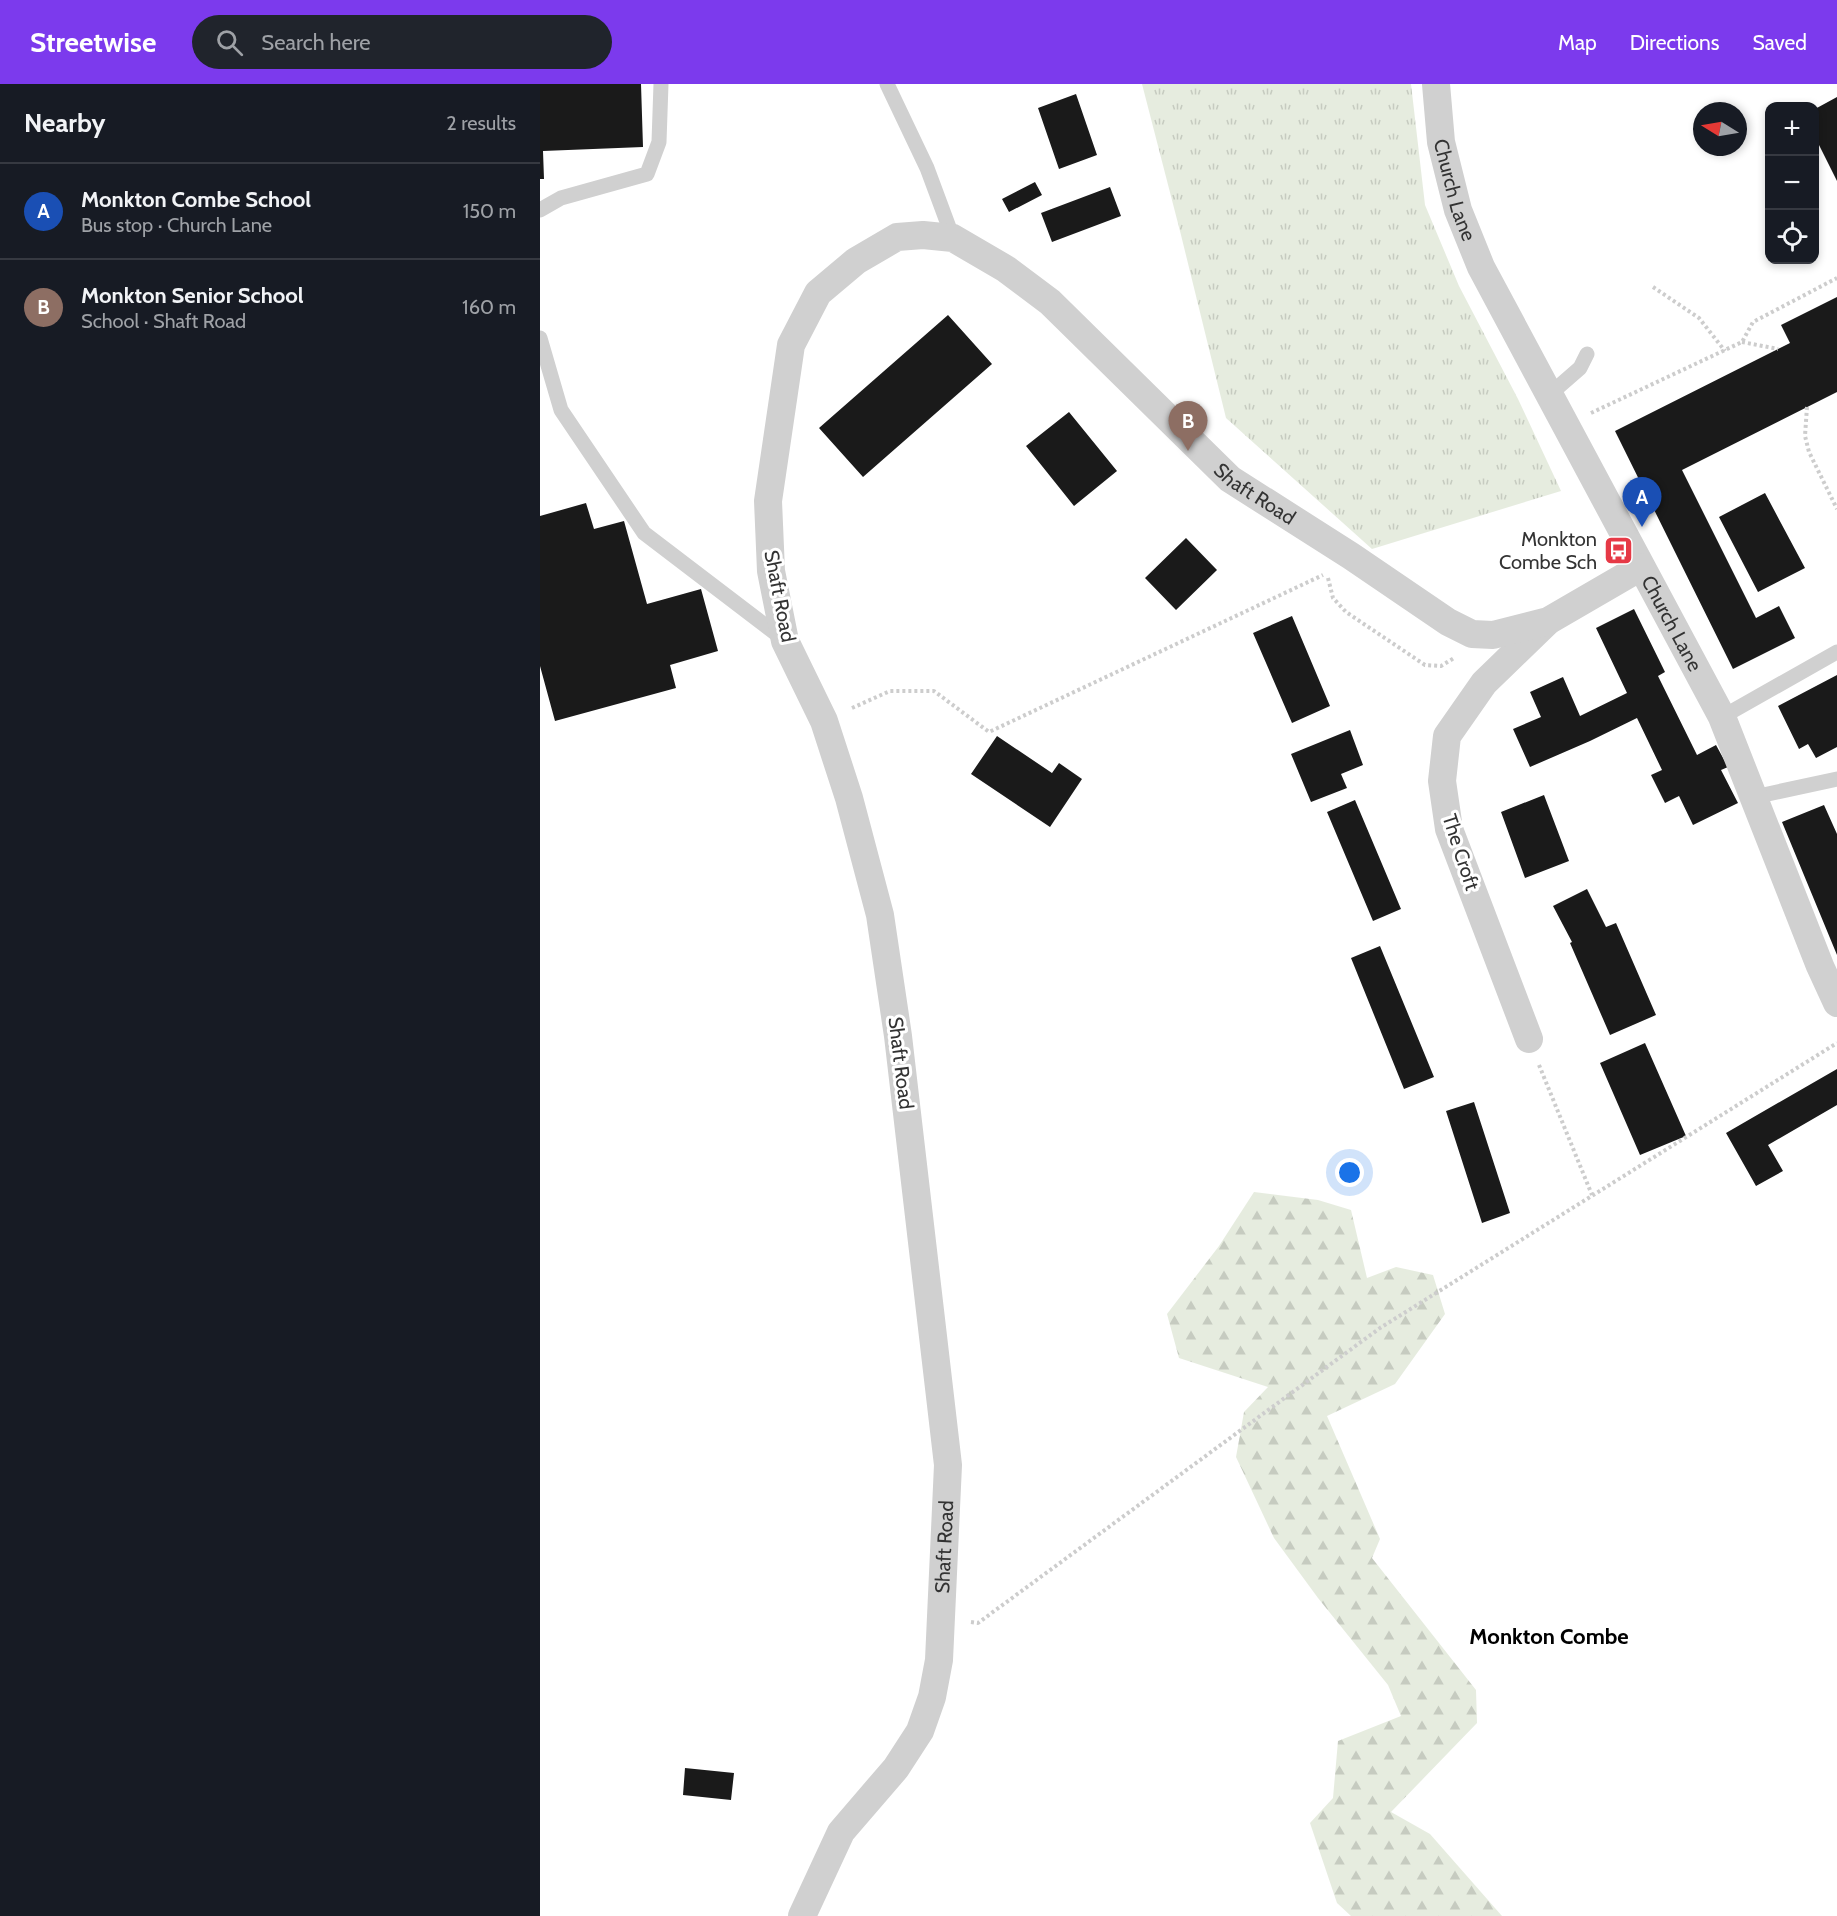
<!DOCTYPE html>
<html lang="en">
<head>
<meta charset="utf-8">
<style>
	:root { --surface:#171b24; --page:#20242c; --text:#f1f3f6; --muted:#9ea1a6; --line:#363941; --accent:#7c3aed }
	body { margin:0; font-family:Cabin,sans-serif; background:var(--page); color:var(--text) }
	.controls { position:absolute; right:18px; top:18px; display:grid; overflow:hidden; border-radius:12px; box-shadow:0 3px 9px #0003 }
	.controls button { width:54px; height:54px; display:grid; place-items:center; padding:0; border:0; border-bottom:2px solid var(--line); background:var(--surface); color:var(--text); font:30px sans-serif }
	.compass { position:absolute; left:1153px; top:18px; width:54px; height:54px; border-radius:50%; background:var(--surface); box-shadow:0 3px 9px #0003; rotate:281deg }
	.you { position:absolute; left:810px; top:1089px; width:21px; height:21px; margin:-15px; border:4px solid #fff; border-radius:50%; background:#1a73e8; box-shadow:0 0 0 9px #1a73e833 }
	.badge { display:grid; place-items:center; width:39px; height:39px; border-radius:50%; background:var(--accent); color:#fff; font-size:20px; font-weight:700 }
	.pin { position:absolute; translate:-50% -50px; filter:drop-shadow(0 2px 3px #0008) }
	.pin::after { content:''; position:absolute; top:32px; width:21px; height:18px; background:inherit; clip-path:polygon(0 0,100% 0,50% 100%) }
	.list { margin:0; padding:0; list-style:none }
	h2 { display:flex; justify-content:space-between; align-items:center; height:78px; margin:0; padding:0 24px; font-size:26px }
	h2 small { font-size:20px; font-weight:400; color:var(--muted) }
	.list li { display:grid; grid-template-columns:39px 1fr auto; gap:18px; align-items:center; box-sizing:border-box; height:96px; padding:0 24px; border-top:2px solid var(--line) }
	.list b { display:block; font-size:22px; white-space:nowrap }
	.list p { margin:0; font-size:20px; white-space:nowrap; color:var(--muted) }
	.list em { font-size:20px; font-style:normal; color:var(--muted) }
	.icon { flex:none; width:33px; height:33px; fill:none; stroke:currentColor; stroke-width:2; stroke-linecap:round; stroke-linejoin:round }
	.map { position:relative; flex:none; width:1297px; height:1832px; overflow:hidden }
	header { display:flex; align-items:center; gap:36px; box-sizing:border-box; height:84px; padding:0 30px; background:var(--accent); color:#fff }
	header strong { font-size:28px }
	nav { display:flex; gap:33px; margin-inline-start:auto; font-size:21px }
	.search { width:420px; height:54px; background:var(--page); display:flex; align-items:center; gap:15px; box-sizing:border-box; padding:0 21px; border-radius:33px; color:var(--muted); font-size:22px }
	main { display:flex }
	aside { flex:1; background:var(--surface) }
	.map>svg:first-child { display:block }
</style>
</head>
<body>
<header>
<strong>Streetwise</strong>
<div class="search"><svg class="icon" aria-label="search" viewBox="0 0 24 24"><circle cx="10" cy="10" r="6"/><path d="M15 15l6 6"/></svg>Search here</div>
<nav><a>Map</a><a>Directions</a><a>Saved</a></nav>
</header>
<main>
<aside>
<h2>Nearby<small>2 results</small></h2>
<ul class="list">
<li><span class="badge" style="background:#1a4fb4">A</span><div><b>Monkton Combe School</b><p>Bus stop · Church Lane</p></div><em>150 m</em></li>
<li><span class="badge" style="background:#8d6e63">B</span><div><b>Monkton Senior School</b><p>School · Shaft Road</p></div><em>160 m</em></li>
</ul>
</aside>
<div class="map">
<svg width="1297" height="1832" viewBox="0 0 1297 1832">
	<defs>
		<pattern id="forest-firs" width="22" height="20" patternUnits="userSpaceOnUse" patternTransform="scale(1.5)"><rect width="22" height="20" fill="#e6ecdf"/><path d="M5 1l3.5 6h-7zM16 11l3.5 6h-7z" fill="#c6cbc0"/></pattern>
		<pattern id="park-tufts" width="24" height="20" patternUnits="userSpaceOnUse" patternTransform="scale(1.5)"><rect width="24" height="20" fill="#e6ecdf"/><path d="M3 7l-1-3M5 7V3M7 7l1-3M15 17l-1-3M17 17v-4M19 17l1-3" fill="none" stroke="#c6cbc0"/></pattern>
	</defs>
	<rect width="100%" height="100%" fill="#fff"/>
	<path fill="url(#forest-firs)" d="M 714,1108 L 778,1116 L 811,1126 L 827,1194 L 856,1183 L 893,1191 L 905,1230 L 855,1300 L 787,1332 L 840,1455 L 832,1474 L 936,1606 L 937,1639 L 851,1728 L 890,1750 L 962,1832 L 811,1832 L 797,1819 L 770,1739 L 793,1714 L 798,1657 L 861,1632 L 848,1601 L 778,1514 L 734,1454 L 696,1373 L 704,1328 L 728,1303 L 639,1274 L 627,1230 L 679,1162 Z"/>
	<path fill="url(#park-tufts)" d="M 602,0 L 871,0 L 885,121 L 919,202 L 978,315 L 1021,407 L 832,465 L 686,334 L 641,151 Z"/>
	<path fill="#1a1a1a" d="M 0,0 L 101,0 L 103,63 L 3,67 L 4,95 L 0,95 Z
		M 536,10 L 557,71 L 519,85 L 498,24 Z
		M 1297,13 L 1297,97 L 1275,53 L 1275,25 Z
		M 495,98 L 502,111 L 469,128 L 462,115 Z
		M 570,103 L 581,132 L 512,158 L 501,129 Z
		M 1297,213 L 1297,308 L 1142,386 L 1216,534 L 1239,522 L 1255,554 L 1193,585 L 1075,347 L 1250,259 L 1241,241 Z
		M 408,231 L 452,280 L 323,393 L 279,344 Z
		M 529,328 L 577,387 L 534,422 L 486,362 Z
		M 1225,409 L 1265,484 L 1218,508 L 1179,433 Z
		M 46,419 L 54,445 L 84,437 L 107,520 L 161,505 L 178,567 L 130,581 L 136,604 L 15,637 L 0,582 L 0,432 Z
		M 646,454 L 677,486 L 636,526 L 605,494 Z
		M 1094,525 L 1125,588 L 1118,592 L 1157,671 L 1176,661 L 1188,683 L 1181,686 L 1198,719 L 1153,741 L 1139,712 L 1125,719 L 1111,691 L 1122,686 L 1097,634 L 1050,657 L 990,683 L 973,645 L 1001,633 L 990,608 L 1023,593 L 1040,632 L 1087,609 L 1056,544 Z
		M 752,532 L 790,622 L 752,639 L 713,549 Z
		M 1297,591 L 1297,663 L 1276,674 L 1268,660 L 1259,665 L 1238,622 Z
		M 810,646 L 823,681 L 801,690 L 807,704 L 771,718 L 751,670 Z
		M 457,652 L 512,689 L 519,679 L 542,695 L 510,743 L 431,690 Z
		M 1004,711 L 1029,777 L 985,794 L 961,728 Z
		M 815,716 L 861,825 L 833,837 L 787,728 Z
		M 1284,721 L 1297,750 L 1297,871 L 1242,738 Z
		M 1047,805 L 1066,843 L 1076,839 L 1116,931 L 1070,951 L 1030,859 L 1032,858 L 1013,822 Z
		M 840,862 L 894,993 L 864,1005 L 811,874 Z
		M 1105,959 L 1146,1052 L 1100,1071 L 1060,979 Z
		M 1297,985 L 1297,1021 L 1228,1061 L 1243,1087 L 1216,1102 L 1186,1049 Z
		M 934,1018 L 970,1129 L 942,1139 L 906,1027 Z
		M 145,1684 L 194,1689 L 191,1716 L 143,1711 Z"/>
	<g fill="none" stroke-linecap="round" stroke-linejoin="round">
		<path stroke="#cdcdcd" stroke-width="4" stroke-dasharray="3 3" stroke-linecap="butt" d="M 1113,203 L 1159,234 L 1185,267
			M 1202,258 L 1238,265
			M 1267,323 L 1265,352 L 1269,368 L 1297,425
			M 1051,329 L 1202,258 L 1213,238 L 1297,194
			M 788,494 L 793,514 L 806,528 L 885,581 L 901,582 L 914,574
			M 312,624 L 350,607 L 394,607 L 449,648 L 783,491
			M 999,981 L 1052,1111
			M 431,1538 L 438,1539 L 840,1244 L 1297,959"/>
		<path stroke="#d0d0d0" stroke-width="15" d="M 347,0 L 387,84 L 413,154
			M 0,126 L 21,114 L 107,90 L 119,58 L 121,0
			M 0,254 L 21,326 L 104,449 L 243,555
			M 1009,311 L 1040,284 L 1047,270
			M 1182,633 L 1297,568
			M 1214,713 L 1297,695"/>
		<g stroke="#d0d0d0" stroke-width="28">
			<path id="s1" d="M 896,0 L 901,58 L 918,126 L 941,183 L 1182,633 L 1280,882 L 1297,919"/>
			<path d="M 989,955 L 909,745 L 902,697 L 907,652 L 944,599 L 1006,539"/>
			<path id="s2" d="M 262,1832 L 301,1748 L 356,1684 L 380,1647 L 392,1613 L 399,1576 L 408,1381 L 358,952 L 340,831 L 309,714 L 284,637 L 245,557 L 231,487 L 228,417 L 251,261 L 278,209 L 316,177 L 357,153 L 383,151 L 413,154 L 466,185 L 510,218 L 690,395 L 811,472 L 908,538 L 932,550 L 953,551 L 1008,537 L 1101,483"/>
		</g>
	</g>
	<defs>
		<symbol id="bus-square" viewBox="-11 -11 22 22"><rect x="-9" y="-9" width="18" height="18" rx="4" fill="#e63946" stroke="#fff"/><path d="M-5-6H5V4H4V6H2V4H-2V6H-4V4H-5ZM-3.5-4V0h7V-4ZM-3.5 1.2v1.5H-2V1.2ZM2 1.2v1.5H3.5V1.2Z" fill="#fff"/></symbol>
	</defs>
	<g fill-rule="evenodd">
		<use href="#bus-square" x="1062" y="450" width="33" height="33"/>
	</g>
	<g text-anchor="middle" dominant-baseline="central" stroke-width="6" stroke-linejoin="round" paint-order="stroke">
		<g font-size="20" fill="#333" stroke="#fff">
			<text stroke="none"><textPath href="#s1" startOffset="108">Church Lane</textPath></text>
			<text stroke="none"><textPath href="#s2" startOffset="2244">Shaft Road</textPath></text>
			<text transform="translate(240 512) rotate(79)">Shaft Road</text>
			<text stroke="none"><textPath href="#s1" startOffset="594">Church Lane</textPath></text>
			<text transform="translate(921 768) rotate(72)">The Croft</text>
			<text transform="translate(361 979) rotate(83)">Shaft Road</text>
			<text stroke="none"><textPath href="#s2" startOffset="408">Shaft Road</textPath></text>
		</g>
		<g font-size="20" fill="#333" stroke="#fff" text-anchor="end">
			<text x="1057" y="455">Monkton<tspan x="1057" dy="23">Combe Sch</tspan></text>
		</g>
		<g font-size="22" font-weight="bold" fill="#000" stroke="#fff">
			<text x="1009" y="1552">Monkton Combe</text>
		</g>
	</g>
</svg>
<div class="controls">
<button>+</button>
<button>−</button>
<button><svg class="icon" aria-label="locate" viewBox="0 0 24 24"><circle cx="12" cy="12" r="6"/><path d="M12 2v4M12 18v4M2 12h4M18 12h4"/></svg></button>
</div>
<svg class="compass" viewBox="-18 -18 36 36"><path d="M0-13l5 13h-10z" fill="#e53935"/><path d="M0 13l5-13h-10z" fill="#9ea1a6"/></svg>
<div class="you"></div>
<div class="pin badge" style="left:1102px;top:443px;background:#1a4fb4">A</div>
<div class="pin badge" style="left:648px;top:367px;background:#8d6e63">B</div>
</div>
</main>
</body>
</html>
